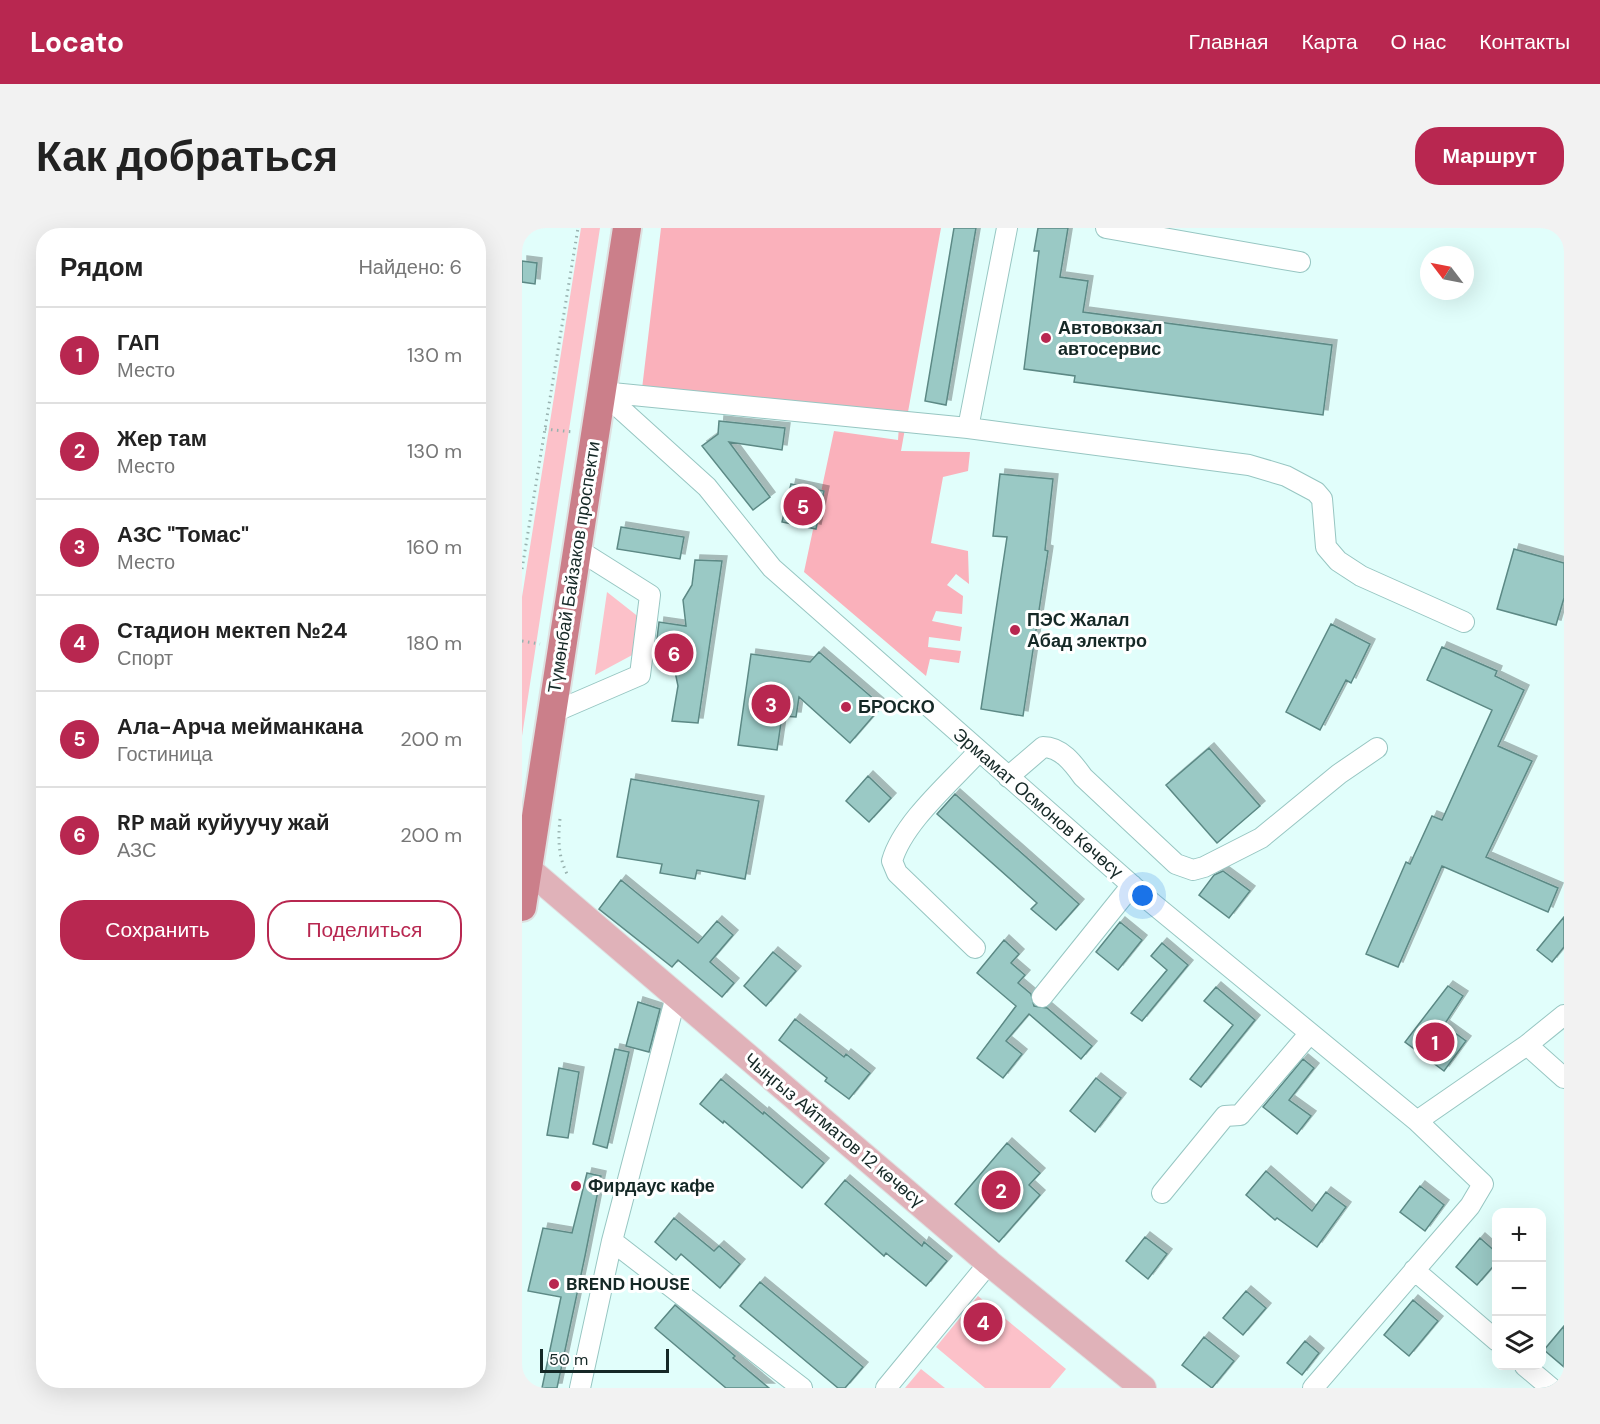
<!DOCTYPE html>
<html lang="ru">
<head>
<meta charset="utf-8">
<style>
	:root { --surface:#fff; --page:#f2f2f2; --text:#222; --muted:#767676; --line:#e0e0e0; --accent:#b82750 }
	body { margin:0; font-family:"DM Sans",sans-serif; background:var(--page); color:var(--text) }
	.controls { position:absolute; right:18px; bottom:18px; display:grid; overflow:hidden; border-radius:12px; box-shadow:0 6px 24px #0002 }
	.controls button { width:54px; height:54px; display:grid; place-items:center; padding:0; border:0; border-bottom:2px solid var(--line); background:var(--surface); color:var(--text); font:30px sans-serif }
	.compass { position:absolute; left:898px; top:18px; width:54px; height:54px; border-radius:50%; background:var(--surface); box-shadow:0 6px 24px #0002; rotate:302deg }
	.scale { position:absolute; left:18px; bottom:15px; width:129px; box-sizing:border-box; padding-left:6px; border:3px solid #152826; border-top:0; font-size:16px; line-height:21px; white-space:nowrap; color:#152826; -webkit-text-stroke:4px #fff; paint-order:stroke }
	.you { position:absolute; left:621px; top:668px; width:21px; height:21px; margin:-15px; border:4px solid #fff; border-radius:50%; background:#1a73e8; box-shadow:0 0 0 9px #1a73e833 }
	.badge { display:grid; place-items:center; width:39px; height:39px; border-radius:50%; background:var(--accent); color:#fff; font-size:20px; font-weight:700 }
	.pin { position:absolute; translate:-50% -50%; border:3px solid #fff; box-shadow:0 2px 6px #0006 }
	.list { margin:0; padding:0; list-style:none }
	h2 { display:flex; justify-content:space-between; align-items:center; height:78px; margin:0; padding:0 24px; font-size:26px }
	h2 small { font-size:20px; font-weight:400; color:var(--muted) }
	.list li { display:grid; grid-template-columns:39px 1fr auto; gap:18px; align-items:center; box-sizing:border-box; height:96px; padding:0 24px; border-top:2px solid var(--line) }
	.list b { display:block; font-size:22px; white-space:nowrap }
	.list p { margin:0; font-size:20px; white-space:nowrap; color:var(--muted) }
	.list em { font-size:20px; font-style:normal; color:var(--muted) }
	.actions { display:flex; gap:12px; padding:18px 24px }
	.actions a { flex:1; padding:14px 0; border:2px solid var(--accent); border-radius:24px; text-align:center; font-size:21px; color:var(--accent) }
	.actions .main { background:var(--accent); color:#fff }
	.icon { flex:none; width:33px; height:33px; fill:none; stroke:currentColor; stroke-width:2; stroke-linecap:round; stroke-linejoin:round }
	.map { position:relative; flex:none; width:1042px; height:1160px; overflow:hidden; border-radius:24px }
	header { display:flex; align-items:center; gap:36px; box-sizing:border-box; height:84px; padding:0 30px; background:var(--accent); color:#fff }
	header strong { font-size:28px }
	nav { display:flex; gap:33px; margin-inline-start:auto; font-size:21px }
	.intro { display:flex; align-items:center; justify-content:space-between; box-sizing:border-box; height:144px; padding:0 36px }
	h1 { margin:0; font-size:42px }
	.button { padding:15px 27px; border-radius:24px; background:var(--accent); color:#fff; font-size:21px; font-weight:700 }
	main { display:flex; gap:36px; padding:0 36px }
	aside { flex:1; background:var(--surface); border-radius:24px; box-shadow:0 6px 24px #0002 }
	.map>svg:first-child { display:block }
</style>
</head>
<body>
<header>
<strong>Locato</strong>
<nav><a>Главная</a><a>Карта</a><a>О нас</a><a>Контакты</a></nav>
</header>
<div class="intro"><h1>Как добраться</h1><a class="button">Маршрут</a></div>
<main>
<aside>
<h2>Рядом<small>Найдено: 6</small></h2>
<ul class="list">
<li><span class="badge">1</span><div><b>ГАП</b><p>Место</p></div><em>130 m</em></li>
<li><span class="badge">2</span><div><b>Жер там</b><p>Место</p></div><em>130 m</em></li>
<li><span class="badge">3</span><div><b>АЗС &quot;Томас&quot;</b><p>Место</p></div><em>160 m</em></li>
<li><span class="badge">4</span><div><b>Стадион мектеп №24</b><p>Спорт</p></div><em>180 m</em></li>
<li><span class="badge">5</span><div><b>Ала-Арча мейманкана</b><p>Гостиница</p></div><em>200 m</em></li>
<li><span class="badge">6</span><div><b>RP май куйуучу жай</b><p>АЗС</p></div><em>200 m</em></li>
</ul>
<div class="actions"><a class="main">Сохранить</a><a>Поделиться</a></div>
</aside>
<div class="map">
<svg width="1042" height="1160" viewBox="0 0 1042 1160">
	<defs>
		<filter id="shadow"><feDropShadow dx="5" dy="-5" stdDeviation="0" flood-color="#0004"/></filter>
	</defs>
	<rect width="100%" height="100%" fill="#e1fefb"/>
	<path fill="#fcc1c9" d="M 59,0 L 78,0 L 0,508 L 0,369 Z
		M 85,364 L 118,390 L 114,425 L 73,447 Z
		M 456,1068 L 544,1141 L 528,1160 L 463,1160 L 414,1119 Z
		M 399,1141 L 423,1160 L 383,1160 Z"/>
	<path fill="#fab1bb" d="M 139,0 L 419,0 L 379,223 L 448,224 L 446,243 L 421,249 L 409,315 L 446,323 L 447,356 L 434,346 L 425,357 L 441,368 L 440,386 L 414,383 L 410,393 L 440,399 L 438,413 L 407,409 L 406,419 L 439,423 L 437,435 L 408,431 L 404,448 L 282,344 L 312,203 L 376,212 L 378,184 L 120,161 Z"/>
	<path fill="#9ac9c5" stroke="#5c8985" stroke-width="1.5" filter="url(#shadow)" d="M 432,0 L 454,0 L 424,177 L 403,173 Z
		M 516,0 L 546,0 L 538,49 L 566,53 L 561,84 L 810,117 L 801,187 L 552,154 L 553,148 L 502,141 L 517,23 L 512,23 Z
		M 0,33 L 15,35 L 13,56 L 0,54 Z
		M 197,193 L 263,200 L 260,222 L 207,214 L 248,269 L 231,282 L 180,218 L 196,206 Z
		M 478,246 L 531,251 L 523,322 L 526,323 L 501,488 L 459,481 L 485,309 L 471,308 Z
		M 269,256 L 302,263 L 294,301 L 260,294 Z
		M 99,299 L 162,309 L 158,331 L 95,321 Z
		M 992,321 L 1042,335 L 1042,370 L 1034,397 L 975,381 Z
		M 173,332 L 200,333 L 176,495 L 150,493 L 156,458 L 150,429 L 133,427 L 137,394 L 164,398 L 161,372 L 170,357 Z
		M 809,396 L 848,416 L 829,455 L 824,452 L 798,502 L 764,484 Z
		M 920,419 L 975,443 L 973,448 L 1002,462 L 976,518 L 1010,533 L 964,629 L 1036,660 L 1026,684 L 920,638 L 876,739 L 844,726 L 884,634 L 888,636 L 910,588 L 920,592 L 970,482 L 905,452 Z
		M 297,424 L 360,478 L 328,515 L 277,469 L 274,489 L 260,488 L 255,522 L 216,517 L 229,426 L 288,434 Z
		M 687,520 L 738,578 L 695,615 L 644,557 Z
		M 346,548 L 369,570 L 347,594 L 324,573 Z
		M 109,551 L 237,573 L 223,651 L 175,642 L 173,651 L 138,645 L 140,636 L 95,629 Z
		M 433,566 L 557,676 L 534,702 L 509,681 L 515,675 L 415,586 Z
		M 701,643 L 728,663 L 707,690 L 677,667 L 692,647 Z
		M 99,652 L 176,715 L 195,693 L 211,707 L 188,734 L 212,755 L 200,769 L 156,732 L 150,739 L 77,681 Z
		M 1042,689 L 1042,719 L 1030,734 L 1015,722 Z
		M 598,694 L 620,712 L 596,742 L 574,724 Z
		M 482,712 L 497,726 L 489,735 L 503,747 L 496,755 L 509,766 L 512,778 L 525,780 L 570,818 L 559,831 L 507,786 L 484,813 L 500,826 L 481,850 L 455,830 L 494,778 L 455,745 Z
		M 640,715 L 666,737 L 620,793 L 609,785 L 645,742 L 629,728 Z
		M 251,724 L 274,743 L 244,778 L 222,758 Z
		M 926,758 L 941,768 L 922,797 L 944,813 L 922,843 L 883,814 Z
		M 694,759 L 733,792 L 679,859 L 668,851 L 711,797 L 682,773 Z
		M 116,774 L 138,781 L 127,824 L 104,818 Z
		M 273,791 L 322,829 L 324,826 L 348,845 L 327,871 L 303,853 L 305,850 L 257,812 Z
		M 93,821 L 107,824 L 85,920 L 71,916 Z
		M 781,831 L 792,840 L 767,872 L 789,888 L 775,906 L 741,879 Z
		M 37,840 L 57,844 L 46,910 L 25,907 Z
		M 574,850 L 599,870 L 573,904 L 548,883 Z
		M 199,851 L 241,886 L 242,884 L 302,935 L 280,960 L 202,893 L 201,895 L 178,876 Z
		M 485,915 L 518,945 L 507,957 L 518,967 L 477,1014 L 433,976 Z
		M 744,943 L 790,983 L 804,964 L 824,979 L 795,1019 L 755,990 L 753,992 L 724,967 Z
		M 65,945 L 79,948 L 63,1028 L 35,1160 L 20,1160 L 39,1069 L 6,1063 L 21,1000 L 50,1005 Z
		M 323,952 L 400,1018 L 402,1014 L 425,1033 L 404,1058 L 364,1025 L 362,1028 L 303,976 Z
		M 898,958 L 922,977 L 903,1003 L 878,984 Z
		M 152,990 L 192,1023 L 197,1018 L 218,1036 L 198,1060 L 159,1026 L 154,1032 L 133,1014 Z
		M 623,1009 L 645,1026 L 626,1051 L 604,1033 Z
		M 958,1010 L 975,1025 L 975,1034 L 955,1057 L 934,1039 Z
		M 238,1054 L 341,1139 L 323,1160 L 316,1160 L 218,1078 Z
		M 724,1063 L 744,1080 L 721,1107 L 701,1090 Z
		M 891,1072 L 916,1093 L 887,1128 L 862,1107 Z
		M 153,1077 L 213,1128 L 211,1130 L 247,1160 L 204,1160 L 133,1100 Z
		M 1042,1098 L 1042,1139 L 1022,1122 Z
		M 682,1109 L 712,1133 L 690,1160 L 660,1137 Z
		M 783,1113 L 797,1125 L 780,1147 L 765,1135 Z"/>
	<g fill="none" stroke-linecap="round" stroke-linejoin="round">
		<defs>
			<path id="minor" d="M 584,0 L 778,34
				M 80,164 L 185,259 L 250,340 L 630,675 L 895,893 L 961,956 L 948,978 L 791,1160
				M 80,164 L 446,200 L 727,237 L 764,248 L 794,264 L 800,271 L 804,319 L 816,333 L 839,348 L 942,394
				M 446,200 L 485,0
				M 30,485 L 118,447 L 128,367 L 55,321
				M 486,549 L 521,519 C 539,519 551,535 561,549 L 654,636 L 671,642 L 682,639 L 739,610 L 817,546 L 855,520
				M 453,720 L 375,645 L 370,633 C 381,594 430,553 457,523
				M 520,769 L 610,657
				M 1005,817 L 1042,850
				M 895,893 L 1005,817 L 1042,787
				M 640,965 L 703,888 L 718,887 L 788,805
				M 90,1013 L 280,1160
				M 892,1042 L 975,1113
				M 1003,1138 L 1029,1160
				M 58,1160 L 90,1013 L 154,768
				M 364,1160 L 467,1035"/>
			<path id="major" d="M 6,641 L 467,1035 L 621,1160"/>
			<path id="highway" d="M 0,679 L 105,0"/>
		</defs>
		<use href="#minor" stroke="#97c6c2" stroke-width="22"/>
		<use href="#major" stroke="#dee1e1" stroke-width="28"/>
		<use href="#highway" stroke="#dee1e1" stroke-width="32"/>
		<path stroke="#98b2af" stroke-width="3" stroke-dasharray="1.5 4.5" stroke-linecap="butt" d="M 23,201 L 51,204
			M 0,341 L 56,0
			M 0,413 L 18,416
			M 38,591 C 36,612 36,627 45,646"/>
		<use href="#minor" stroke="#fff" stroke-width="20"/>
		<use href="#major" stroke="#e0b2b9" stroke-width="26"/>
		<use href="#highway" stroke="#cb7f8a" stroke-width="28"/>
	</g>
	<g fill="#b82750" stroke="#fff" stroke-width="2">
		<circle cx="524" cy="110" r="6"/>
		<circle cx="493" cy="402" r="6"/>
		<circle cx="324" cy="479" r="6"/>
		<circle cx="54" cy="958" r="6"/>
		<circle cx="32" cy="1056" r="6"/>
	</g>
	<g text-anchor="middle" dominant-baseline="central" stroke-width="6" stroke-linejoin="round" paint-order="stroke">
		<g font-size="18" font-weight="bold" fill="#152826" stroke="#fff" text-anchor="start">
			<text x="536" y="100">Автовокзал<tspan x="536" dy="21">автосервис</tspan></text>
			<text x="505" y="392">ПЭС Жалал<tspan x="505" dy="21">Абад электро</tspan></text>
			<text x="336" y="479">БРОСКО</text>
			<text x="66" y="958">Фирдаус кафе</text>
			<text x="44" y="1056">BREND HOUSE</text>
		</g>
		<g font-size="18" fill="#152826" stroke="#fff">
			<text transform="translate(52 339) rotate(-81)">Түмөнбай Байзаков проспекти</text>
			<text transform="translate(516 575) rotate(41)">Эрмамат Осмонов Көчөсү</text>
			<text transform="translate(312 902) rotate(40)">Чыңгыз Айтматов 12 көчөсү</text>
		</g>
	</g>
</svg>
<div class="controls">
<button>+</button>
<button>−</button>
<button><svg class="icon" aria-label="layers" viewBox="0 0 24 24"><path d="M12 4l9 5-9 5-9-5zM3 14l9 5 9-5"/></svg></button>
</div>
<svg class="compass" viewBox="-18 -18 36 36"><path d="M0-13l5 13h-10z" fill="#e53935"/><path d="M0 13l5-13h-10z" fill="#767676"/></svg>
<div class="scale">50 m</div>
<div class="you"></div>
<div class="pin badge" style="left:913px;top:814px">1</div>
<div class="pin badge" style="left:479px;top:962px">2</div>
<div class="pin badge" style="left:249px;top:476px">3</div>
<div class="pin badge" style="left:461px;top:1094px">4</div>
<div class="pin badge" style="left:281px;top:278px">5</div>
<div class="pin badge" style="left:152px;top:425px">6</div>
</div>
</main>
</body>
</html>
